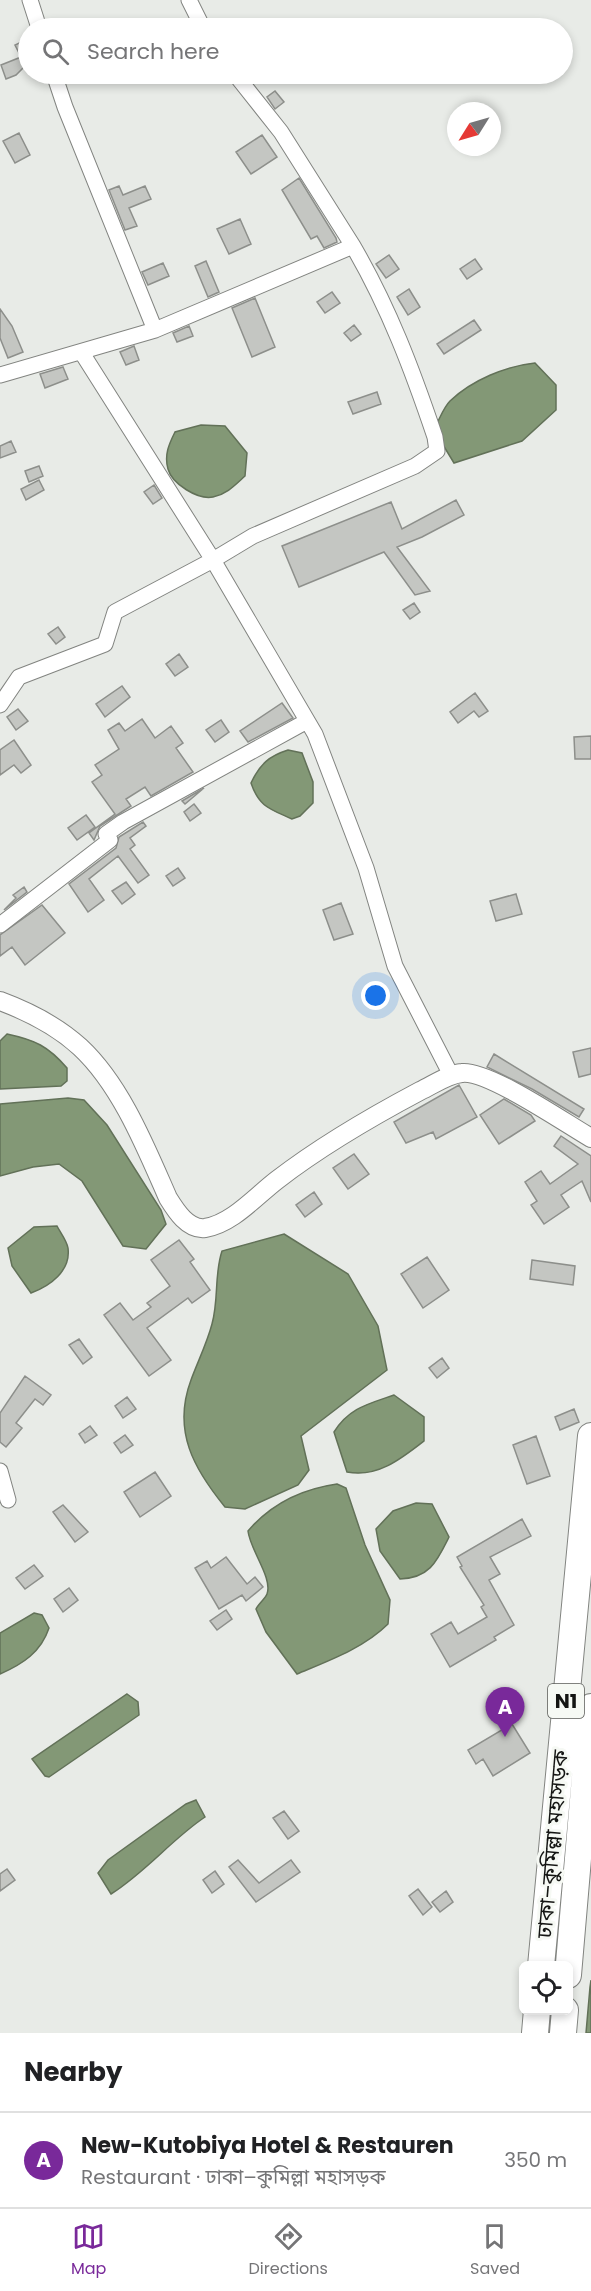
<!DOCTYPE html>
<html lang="en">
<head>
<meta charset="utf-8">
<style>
	:root { --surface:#fff; --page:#f6f6f6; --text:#202124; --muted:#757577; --line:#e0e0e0; --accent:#79299a }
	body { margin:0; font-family:Poppins,"Noto Sans Bengali",sans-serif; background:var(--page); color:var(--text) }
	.controls { position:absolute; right:18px; bottom:18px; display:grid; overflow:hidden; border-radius:9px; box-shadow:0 3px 9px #0003 }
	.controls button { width:54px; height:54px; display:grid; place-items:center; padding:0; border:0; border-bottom:2px solid var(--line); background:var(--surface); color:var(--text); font:30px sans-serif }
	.compass { position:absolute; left:447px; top:102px; width:54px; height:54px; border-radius:50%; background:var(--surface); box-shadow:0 3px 9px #0003; rotate:233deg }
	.you { position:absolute; left:376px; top:996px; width:21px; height:21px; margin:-15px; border:4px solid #fff; border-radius:50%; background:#1a73e8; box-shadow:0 0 0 9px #1a73e833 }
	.badge { display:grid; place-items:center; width:39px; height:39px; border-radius:50%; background:var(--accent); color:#fff; font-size:20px; font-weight:700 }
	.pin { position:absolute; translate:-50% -50px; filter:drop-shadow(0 2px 3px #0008) }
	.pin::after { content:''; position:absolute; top:32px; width:21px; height:18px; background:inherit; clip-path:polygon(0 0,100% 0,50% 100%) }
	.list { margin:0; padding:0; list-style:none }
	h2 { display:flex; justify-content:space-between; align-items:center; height:78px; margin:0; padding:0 24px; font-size:26px }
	h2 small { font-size:20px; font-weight:400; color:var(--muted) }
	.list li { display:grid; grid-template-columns:39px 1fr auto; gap:18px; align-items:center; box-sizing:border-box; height:96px; padding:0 24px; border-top:2px solid var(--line) }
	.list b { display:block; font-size:22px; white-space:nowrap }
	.list p { margin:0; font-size:20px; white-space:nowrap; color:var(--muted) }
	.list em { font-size:20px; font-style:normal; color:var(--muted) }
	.icon { flex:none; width:33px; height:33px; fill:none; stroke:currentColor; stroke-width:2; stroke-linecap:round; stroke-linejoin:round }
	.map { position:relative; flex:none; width:591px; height:2033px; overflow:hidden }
	.search { position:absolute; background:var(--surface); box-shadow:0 3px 9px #0003; left:18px; right:18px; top:18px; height:66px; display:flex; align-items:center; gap:15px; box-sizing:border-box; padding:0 21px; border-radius:33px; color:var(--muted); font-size:22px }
	.sheet { height:174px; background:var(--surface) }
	nav { display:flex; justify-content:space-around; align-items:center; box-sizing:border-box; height:84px; border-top:2px solid var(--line); background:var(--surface); font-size:16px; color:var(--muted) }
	nav a { display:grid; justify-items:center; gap:3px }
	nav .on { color:var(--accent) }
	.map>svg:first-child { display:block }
</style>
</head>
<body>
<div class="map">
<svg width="591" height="2033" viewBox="0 0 591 2033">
	<rect width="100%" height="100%" fill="#e8ebe7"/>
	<path fill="#839876" stroke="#627158" stroke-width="1.5" d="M 535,363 L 556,385 L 556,410 L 522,441 L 454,463 L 440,440 L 436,425 C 440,418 444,407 450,401 C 472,380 506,366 535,363 Z
		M 201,425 L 225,426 L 247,453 L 245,476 C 235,485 227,494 213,497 C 198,500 172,484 168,469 C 164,455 169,444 175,432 Z
		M 288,750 L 302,753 L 313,782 L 313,803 L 300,816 L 292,819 C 270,809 259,807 251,783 C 260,764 269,756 288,750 Z
		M 7,1034 C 35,1040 48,1046 67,1068 L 67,1081 L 61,1086 L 0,1089 L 0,1041 Z
		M 68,1098 L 84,1100 L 107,1125 L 161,1210 L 166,1224 L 146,1249 L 123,1246 L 82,1181 L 59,1164 L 33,1167 L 0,1176 L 0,1104 Z
		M 57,1226 C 60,1232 67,1241 68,1248 C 71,1271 50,1286 31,1293 L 12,1266 L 8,1248 L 34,1227 Z
		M 284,1234 L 348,1274 L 378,1326 L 387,1370 L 301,1436 L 309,1470 L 298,1485 L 245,1509 L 225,1507 C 194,1469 172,1431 191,1380 C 198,1361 207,1343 212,1324 C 219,1299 214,1275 222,1251 Z
		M 394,1395 L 424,1417 L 424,1441 C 401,1459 377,1478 347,1472 L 334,1432 C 349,1408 368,1404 394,1395 Z
		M 337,1484 L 346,1488 L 365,1545 L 390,1600 L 388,1624 C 364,1648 328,1661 297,1674 L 266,1632 L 256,1609 C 259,1603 265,1599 267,1594 C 273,1578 250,1550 248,1531 C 271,1504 302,1489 337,1484 Z
		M 416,1503 L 432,1504 L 449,1537 C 437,1561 430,1578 400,1579 L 380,1551 L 376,1529 L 393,1511 Z
		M 34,1613 L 42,1615 L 49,1628 C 41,1652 23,1664 0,1674 L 0,1633 Z
		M 127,1694 L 138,1702 L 139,1715 L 49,1777 L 45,1776 L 32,1759 Z
		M 196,1800 L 205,1817 C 172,1839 146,1872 111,1894 L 98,1873 L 108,1860 L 186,1804 Z
		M 591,1980 L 591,2033 L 586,2033 L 590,1987 Z"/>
	<path fill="#c4c6c2" stroke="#8d8f8b" stroke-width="1.5" d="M 28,39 L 28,73 L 25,66 L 16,75 L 6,79 L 1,65 L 21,57 L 15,45 Z
		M 275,91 L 284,102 L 275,109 L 267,97 Z
		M 19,133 L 30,155 L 15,163 L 3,141 Z
		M 262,135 L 277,157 L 251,174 L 236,152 Z
		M 299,178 L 336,238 L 337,242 L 324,248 L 317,236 L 311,239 L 282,190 Z
		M 119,186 L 123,195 L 145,186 L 151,199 L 129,208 L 137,226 L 125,230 L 109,190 Z
		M 240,219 L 251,244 L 229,254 L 217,229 Z
		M 389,255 L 399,269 L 386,278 L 376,264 Z
		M 475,259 L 482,269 L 467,279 L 460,269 Z
		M 206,261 L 219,292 L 208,297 L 195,266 Z
		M 163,263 L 169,276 L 148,285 L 142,272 Z
		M 409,289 L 420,307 L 408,315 L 397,297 Z
		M 332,292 L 340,303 L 325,313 L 317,302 Z
		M 255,298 L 275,347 L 252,357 L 232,308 Z
		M 0,309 L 12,326 L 23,352 L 8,358 L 0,338 Z
		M 474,320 L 481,330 L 444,354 L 437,344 Z
		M 354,325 L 361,334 L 351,341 L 344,333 Z
		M 189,326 L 193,336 L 177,342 L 173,333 Z
		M 134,346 L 139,360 L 126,365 L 120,352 Z
		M 63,367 L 68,379 L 45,388 L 40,374 Z
		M 377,392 L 381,404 L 353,414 L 348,402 Z
		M 11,441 L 16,452 L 0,458 L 0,446 Z
		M 39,466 L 43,476 L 29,482 L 25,471 Z
		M 39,480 L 44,490 L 26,500 L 21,489 Z
		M 154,485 L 162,498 L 153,504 L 144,492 Z
		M 456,500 L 464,515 L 422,537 L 397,547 L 430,591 L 415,595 L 384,552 L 299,587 L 282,546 L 391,502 L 402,529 Z
		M 414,603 L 420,612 L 410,619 L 403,610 Z
		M 58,627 L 65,637 L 56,644 L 48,634 Z
		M 179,654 L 188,667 L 175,676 L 166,664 Z
		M 122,686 L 130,697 L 105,717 L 96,704 Z
		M 475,693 L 488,711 L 479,717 L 474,711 L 458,723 L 450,712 Z
		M 282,703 L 293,718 L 248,742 L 240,731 Z
		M 18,709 L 28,721 L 16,730 L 7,717 Z
		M 142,719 L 155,738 L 171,726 L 183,743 L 176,748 L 193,772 L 151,796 L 145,787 L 126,799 L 131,806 L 100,826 L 94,840 L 89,833 L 115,814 L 92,782 L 102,775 L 95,765 L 119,749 L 108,730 L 119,723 L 125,731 Z
		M 221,720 L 229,732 L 215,742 L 206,730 Z
		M 591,736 L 591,759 L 575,759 L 574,737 Z
		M 14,740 L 31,765 L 21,773 L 14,765 L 0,775 L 0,750 Z
		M 204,788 L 185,804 L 182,801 Z
		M 194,804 L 201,813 L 190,821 L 184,812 Z
		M 86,815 L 95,827 L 77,840 L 68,828 Z
		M 143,822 L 146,826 L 130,838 L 135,845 L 130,849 L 149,875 L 138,883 L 118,856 L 89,879 L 104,900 L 88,912 L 69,884 L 116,848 L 119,837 Z
		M 178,868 L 185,878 L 173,886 L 166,876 Z
		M 126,882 L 135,894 L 122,904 L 112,891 Z
		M 24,887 L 27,892 L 4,910 L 16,898 L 13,895 Z
		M 516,894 L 522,914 L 496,921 L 490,901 Z
		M 341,903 L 353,934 L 334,940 L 323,910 Z
		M 42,905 L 65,933 L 25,965 L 12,947 L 0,956 L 0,935 Z
		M 591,1048 L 591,1074 L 579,1077 L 573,1052 Z
		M 494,1054 L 584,1109 L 579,1117 L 532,1089 L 487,1067 Z
		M 459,1085 L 477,1117 L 436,1139 L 433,1132 L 406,1143 L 394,1122 Z
		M 504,1099 L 531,1115 L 535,1121 L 499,1144 L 480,1115 Z
		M 561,1136 L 591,1156 L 591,1202 L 582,1181 L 561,1195 L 569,1207 L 544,1224 L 531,1205 L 537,1201 L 525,1182 L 541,1171 L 550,1184 L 578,1164 L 554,1146 Z
		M 354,1154 L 369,1174 L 348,1189 L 333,1168 Z
		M 314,1192 L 322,1204 L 305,1217 L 296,1205 Z
		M 179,1240 L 194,1259 L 190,1262 L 210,1290 L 192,1303 L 188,1298 L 147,1328 L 171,1360 L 149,1376 L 104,1315 L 120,1303 L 133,1320 L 151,1307 L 147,1303 L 170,1286 L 151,1260 Z
		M 427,1257 L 449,1290 L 423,1308 L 401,1274 Z
		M 532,1260 L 575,1266 L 573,1285 L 530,1279 Z
		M 79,1339 L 92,1357 L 83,1364 L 69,1345 Z
		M 442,1358 L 449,1368 L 437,1378 L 429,1368 Z
		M 25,1376 L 51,1395 L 43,1405 L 35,1399 L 16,1423 L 22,1428 L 6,1447 L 0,1442 L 0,1413 Z
		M 127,1397 L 136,1409 L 123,1418 L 115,1406 Z
		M 574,1409 L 579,1422 L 560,1430 L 555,1417 Z
		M 90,1426 L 97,1435 L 85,1443 L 79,1434 Z
		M 125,1435 L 133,1445 L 121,1453 L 114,1443 Z
		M 536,1436 L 550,1476 L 527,1484 L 513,1445 Z
		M 155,1472 L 171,1496 L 140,1517 L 124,1492 Z
		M 63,1505 L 88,1532 L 75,1542 L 53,1512 Z
		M 522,1519 L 531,1536 L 490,1557 L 500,1574 L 489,1580 L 514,1625 L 494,1637 L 496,1640 L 450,1667 L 431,1634 L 451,1622 L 458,1634 L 487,1617 L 481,1607 L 484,1605 L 460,1567 L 462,1566 L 457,1557 Z
		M 226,1557 L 247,1584 L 255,1577 L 263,1587 L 246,1601 L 242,1595 L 219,1609 L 195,1568 L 207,1561 L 211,1568 Z
		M 34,1565 L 43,1576 L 25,1589 L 16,1578 Z
		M 69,1588 L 78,1600 L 63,1612 L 54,1599 Z
		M 226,1610 L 232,1619 L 217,1630 L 210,1621 Z
		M 512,1724 L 530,1753 L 493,1776 L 483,1759 L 476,1764 L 468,1750 Z
		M 284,1811 L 299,1831 L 288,1839 L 273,1818 Z
		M 238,1860 L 259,1883 L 291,1860 L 300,1872 L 256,1902 L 229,1867 Z
		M 7,1869 L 15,1880 L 0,1891 L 0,1874 Z
		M 215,1871 L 224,1884 L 212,1893 L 203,1880 Z
		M 418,1889 L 432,1907 L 423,1915 L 409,1896 Z
		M 446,1891 L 453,1902 L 440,1912 L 432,1902 Z"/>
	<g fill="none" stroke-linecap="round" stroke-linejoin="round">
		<defs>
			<path id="minor" d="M 30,0 L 39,28
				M 189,0 L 203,28
				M 54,74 L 65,107 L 155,330
				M 82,353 L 213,560 L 315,734 L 366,868 L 395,966 L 451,1075
				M 0,375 L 155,330 L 353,246 L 281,132 L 235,74
				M 0,705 L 19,677 L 105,644 L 115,612 L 213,560 L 253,536 L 415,466 L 437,451 L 435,437 C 412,369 389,308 353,246
				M 0,925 L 110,840 L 106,834 L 123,822 L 307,721
				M 0,1471 L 8,1500"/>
			<path id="tertiary" d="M 0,1001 C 27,1011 58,1027 80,1047 C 121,1085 146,1148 168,1198 C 176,1211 188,1230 205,1228 C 232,1224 256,1196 277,1180 C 321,1146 371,1117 420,1091 C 433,1085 448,1074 462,1073 C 488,1070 565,1123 591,1138"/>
			<path id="trunk" d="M 541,1966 L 591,1436
				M 568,1975 L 591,1707
				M 535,2033 L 537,2010
				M 563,2033 L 565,2010"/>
		</defs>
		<use href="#minor" stroke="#828480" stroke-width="17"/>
		<use href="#tertiary" stroke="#828480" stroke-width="20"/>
		<use href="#trunk" stroke="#828480" stroke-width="28"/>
		<use href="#minor" stroke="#fff" stroke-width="15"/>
		<use href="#tertiary" stroke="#fff" stroke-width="18"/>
		<use href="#trunk" stroke="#fff" stroke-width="26"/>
	</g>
	<g text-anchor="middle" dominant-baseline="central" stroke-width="6" stroke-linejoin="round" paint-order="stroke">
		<rect fill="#f6f9f4" stroke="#585956" stroke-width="1.5" x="548" y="1684" width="36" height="34" rx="4.5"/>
		<g font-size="20" font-weight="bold" fill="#141513">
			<text x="566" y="1701">N1</text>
		</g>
		<g font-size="21" fill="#141513" stroke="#f6f9f4">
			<text transform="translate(552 1844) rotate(-85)">ঢাকা–কুমিল্লা মহাসড়ক</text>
		</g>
	</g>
</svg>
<div class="controls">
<button><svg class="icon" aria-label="locate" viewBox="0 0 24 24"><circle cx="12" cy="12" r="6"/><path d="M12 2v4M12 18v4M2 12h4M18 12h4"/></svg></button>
</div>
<svg class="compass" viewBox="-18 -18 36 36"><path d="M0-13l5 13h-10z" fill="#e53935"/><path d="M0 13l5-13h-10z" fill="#757577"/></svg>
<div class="you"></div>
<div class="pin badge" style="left:505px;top:1737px">A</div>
<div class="search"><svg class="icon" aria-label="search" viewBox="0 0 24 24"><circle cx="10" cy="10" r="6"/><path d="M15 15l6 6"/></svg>Search here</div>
</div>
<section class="sheet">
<h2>Nearby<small></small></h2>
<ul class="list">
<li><span class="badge">A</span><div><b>New-Kutobiya Hotel &amp; Restauren</b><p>Restaurant · ঢাকা–কুমিল্লা মহাসড়ক</p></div><em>350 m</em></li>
</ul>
</section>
<nav>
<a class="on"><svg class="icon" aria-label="map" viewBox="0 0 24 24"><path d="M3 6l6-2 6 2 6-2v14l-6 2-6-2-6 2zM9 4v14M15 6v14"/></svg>Map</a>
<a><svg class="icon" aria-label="directions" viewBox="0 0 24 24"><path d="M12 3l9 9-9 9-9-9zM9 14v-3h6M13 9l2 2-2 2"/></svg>Directions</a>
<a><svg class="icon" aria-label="saved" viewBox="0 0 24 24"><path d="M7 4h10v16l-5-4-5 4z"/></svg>Saved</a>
</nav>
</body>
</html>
